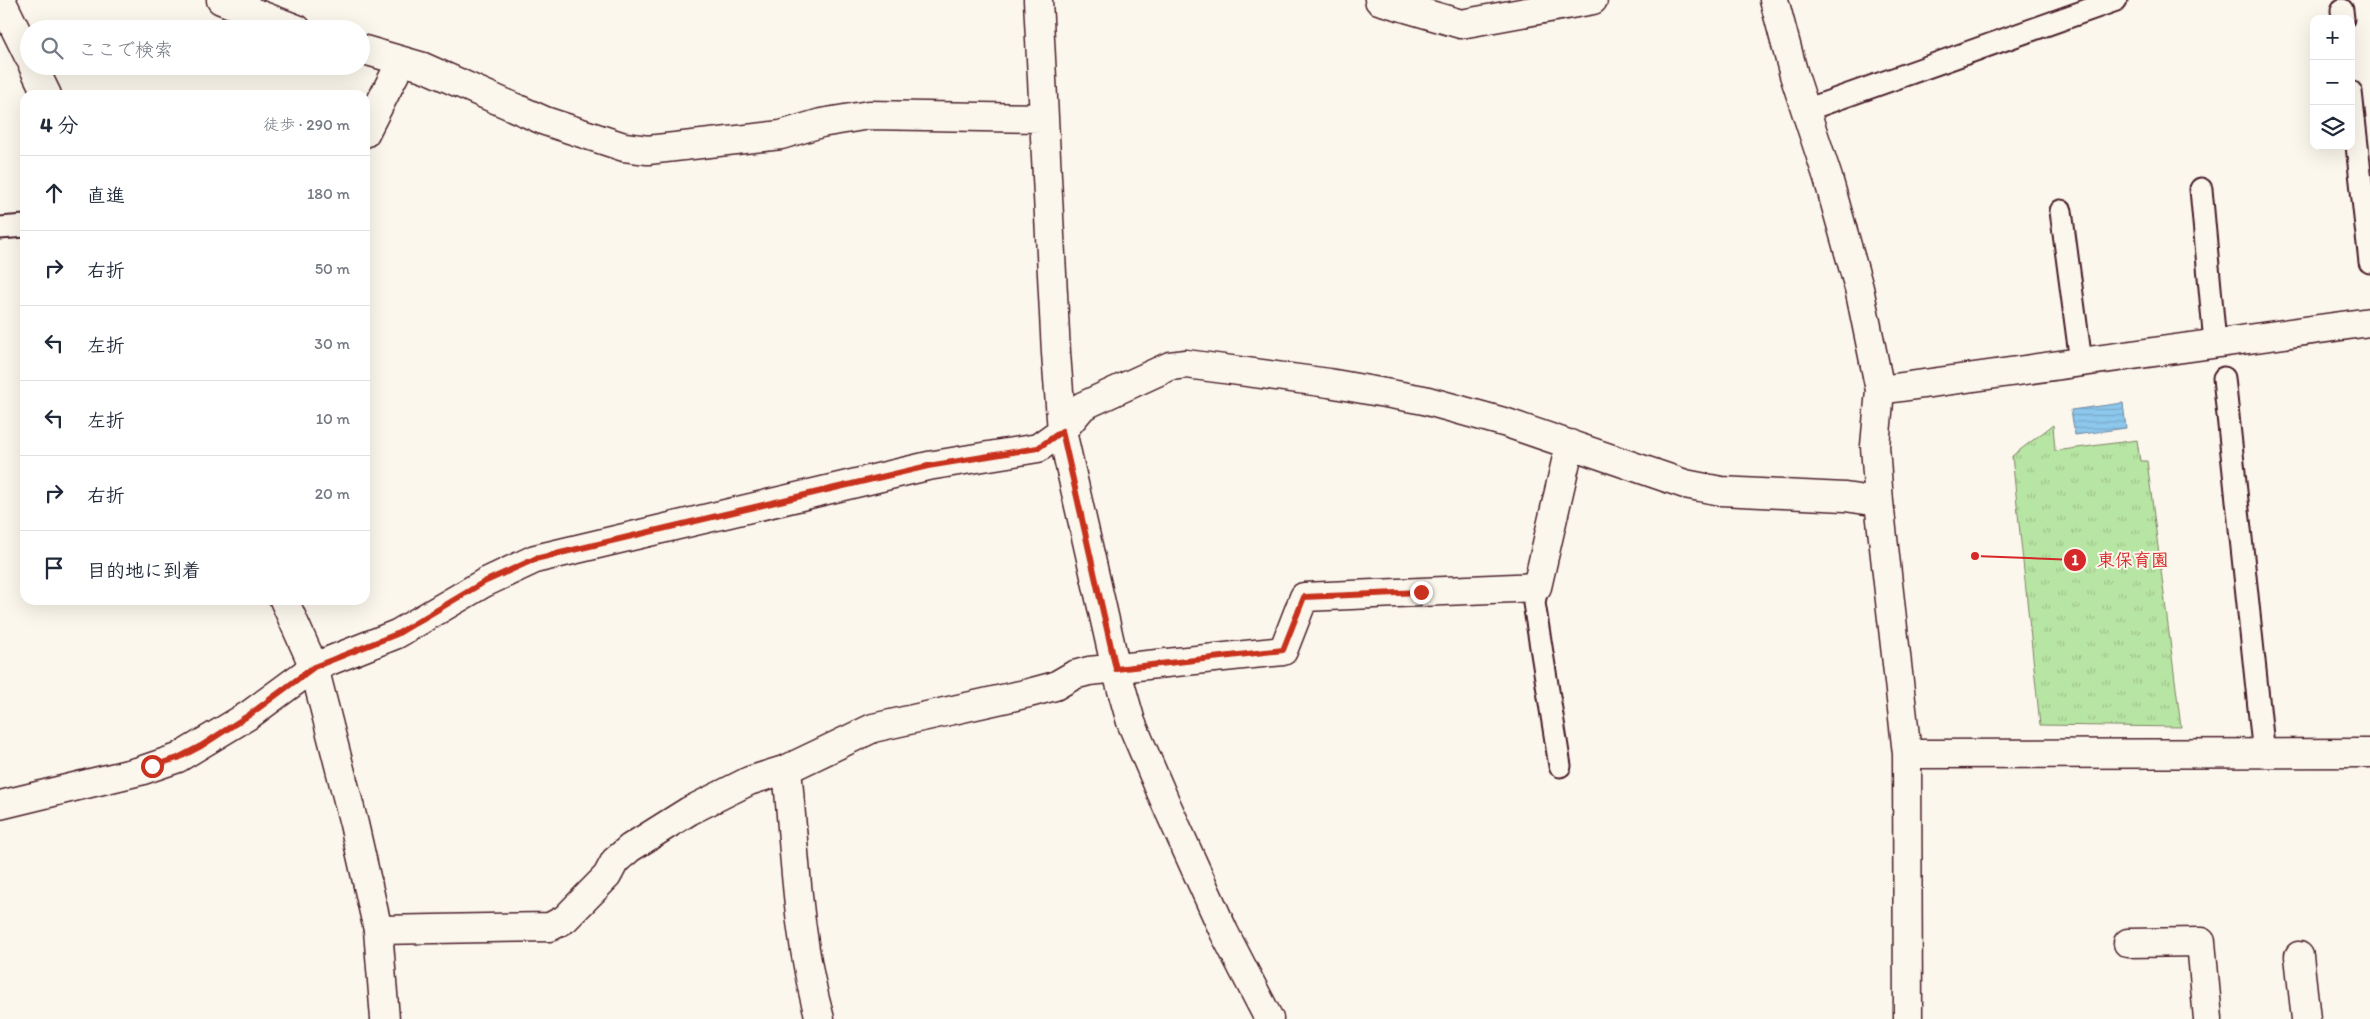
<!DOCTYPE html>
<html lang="ja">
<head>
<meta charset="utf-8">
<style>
	:root { --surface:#fff; --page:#f2f2f3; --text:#1f2937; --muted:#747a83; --line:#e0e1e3 }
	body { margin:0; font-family:Itim,"Klee One",sans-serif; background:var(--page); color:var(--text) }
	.controls { position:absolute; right:15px; top:15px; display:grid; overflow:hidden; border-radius:10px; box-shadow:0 5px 20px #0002 }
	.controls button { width:45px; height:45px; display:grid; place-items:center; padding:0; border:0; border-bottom:1px solid var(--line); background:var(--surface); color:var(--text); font:25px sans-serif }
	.stop { position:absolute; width:15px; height:15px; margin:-11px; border:4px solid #c8321e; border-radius:50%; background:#fff }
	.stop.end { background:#c8321e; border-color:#fff; box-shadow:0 1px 5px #0008 }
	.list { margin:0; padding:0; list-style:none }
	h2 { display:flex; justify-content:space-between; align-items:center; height:65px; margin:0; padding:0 20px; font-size:21px }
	h2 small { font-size:16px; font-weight:400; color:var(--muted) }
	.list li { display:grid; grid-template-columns:32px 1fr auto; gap:15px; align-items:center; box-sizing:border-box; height:75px; padding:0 20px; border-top:1px solid var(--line) }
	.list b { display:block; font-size:19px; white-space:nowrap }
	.list em { font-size:16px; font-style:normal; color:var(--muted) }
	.icon { flex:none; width:28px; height:28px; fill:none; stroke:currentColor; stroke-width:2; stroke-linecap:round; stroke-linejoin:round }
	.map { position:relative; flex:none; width:2370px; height:1019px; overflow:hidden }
	.search { position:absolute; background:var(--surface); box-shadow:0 5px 20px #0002; left:20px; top:20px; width:350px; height:55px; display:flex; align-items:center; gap:12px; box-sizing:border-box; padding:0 18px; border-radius:28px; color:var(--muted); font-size:19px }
	.panel { position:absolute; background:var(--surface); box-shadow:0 5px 20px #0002; left:20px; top:90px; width:350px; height:515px; border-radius:15px }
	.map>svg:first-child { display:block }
</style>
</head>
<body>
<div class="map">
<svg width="2370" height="1019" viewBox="0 0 2370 1019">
	<defs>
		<pattern id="park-tufts" width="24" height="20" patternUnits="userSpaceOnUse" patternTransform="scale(1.25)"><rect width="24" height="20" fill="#b7e5a3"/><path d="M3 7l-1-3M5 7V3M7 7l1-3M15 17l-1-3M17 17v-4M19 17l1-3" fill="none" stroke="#9fc48c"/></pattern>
		<pattern id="water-rules" width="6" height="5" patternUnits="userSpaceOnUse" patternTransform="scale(1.25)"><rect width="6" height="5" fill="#8cc7ec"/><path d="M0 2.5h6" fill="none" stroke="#7aaacb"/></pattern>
	</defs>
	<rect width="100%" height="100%" fill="#fbf7ec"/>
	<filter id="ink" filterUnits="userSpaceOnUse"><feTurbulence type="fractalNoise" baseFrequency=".02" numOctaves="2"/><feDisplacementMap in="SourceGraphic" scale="10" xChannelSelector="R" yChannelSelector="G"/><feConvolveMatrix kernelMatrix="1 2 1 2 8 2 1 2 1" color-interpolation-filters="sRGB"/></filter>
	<g filter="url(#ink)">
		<path fill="url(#park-tufts)" stroke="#808267" d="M 2053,425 L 2055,451 L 2137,440 L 2140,461 L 2147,461 L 2181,727 L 2040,725 L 2012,456 Z"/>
		<path fill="url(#water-rules)" stroke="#72849f" d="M 2123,403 L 2126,428 L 2075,435 L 2071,410 Z"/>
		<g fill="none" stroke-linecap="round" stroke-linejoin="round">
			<defs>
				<path id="service" d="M 2342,10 L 2343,19
					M 2351,92 L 2370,262
					M 1806,110 L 2116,0
					M 2201,189 L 2215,343
					M 2061,211 L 2081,362
					M 0,228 L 25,226
					M 2224,378 L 2264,755
					M 1537,587 L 1534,603 L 1560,766"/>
				<path id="minor" d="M 221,0 L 297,29
					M 1038,0 L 1056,353 L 1062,431 L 1116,669 L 1131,722 L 1167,806 L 1224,932 L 1269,1019
					M 1379,0 L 1461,24 L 1593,0
					M 1774,0 L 1794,75 L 1828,178 L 1859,288 L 1880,390 L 1875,446 L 1879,502 L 1907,754 L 1908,1019
					M 361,49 L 423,67 L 545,121 L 624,147 L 648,150 L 781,135 L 821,123 L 869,115 L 1043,118
					M 365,133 L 401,62
					M 1880,390 L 2370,322
					M 1907,754 L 2370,753
					M 787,769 C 795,852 797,938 820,1019
					M 0,805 L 140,771 L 178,758 L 249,715 L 314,667 L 397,634 L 484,583 L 535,559 L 928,466 L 1038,448 L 1062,431 L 1083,406 L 1170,366 L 1186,364 L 1329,383 L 1424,400 L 1507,423 L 1685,484 L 1721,491 L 1845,497 L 1879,502
					M 378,930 L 550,927 L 565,919 L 607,876 L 615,861 L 630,848 L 689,811 L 749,781 L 787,769 L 873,728 L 1029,693 L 1055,686 L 1074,675 L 1089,671 L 1283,651 L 1304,597 L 1537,587 L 1570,444
					M 2128,943 L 2201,942 L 2208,1019
					M 2299,956 L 2306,1019"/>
				<path id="tertiary" d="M 1,0 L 29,57
					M 33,66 L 47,95
					M 284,600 L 314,667 L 354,824 L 378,930 L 385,1019"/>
			</defs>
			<use href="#service" stroke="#4a1f2b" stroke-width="25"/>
			<use href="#minor" stroke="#4a1f2b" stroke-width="31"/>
			<use href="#tertiary" stroke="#4a1f2b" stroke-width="31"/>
			<use href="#service" stroke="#fbf7ec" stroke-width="21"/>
			<use href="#minor" stroke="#fbf7ec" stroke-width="28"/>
			<use href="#tertiary" stroke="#fbf7ec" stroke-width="28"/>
		</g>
	</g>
	<g fill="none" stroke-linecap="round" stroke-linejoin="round" filter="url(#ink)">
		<path stroke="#c8321e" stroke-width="6" d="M 152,766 L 178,758 L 201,746 L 249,715 L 314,667 L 397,634 L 484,582 L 535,559 L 928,466 L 1038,448 L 1062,431 L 1116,669 L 1283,650 L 1304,597 L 1421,592"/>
	</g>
	<path fill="none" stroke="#d62828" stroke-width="2" d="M1975 556L2075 560"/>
	<g fill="#d62828" stroke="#fbf7ec" stroke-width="2">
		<circle cx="1975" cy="556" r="5"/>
		<circle cx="2075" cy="560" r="12"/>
	</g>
	<g font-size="15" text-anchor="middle" font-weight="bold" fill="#fff">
		<text x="2075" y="565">1</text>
	</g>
	<g font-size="18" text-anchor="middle" font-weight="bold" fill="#d62828" stroke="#fbf7ec" stroke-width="4" stroke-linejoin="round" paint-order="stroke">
		<text x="2133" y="566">東保育園</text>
	</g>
</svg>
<div class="controls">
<button>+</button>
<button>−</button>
<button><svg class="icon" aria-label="layers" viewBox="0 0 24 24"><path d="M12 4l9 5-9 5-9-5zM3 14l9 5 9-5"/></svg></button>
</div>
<div class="stop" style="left:152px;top:766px"></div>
<div class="stop end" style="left:1421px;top:592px"></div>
<div class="search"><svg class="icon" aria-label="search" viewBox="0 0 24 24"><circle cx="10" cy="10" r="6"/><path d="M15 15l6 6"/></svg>ここで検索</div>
<section class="panel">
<h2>4 分<small>徒歩 · 290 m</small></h2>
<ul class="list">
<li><svg class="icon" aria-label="ahead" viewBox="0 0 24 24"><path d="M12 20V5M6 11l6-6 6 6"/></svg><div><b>直進</b></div><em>180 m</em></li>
<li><svg class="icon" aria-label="right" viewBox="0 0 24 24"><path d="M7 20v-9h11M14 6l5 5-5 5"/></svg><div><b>右折</b></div><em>50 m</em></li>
<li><svg class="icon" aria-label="left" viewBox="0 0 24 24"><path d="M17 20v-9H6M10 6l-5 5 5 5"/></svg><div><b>左折</b></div><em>30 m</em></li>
<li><svg class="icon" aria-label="left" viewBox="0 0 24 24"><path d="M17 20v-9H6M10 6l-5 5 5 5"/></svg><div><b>左折</b></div><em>10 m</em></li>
<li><svg class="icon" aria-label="right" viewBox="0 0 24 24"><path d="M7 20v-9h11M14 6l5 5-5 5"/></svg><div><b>右折</b></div><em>20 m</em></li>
<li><svg class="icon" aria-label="arrive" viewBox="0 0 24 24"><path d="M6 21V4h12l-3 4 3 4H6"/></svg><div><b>目的地に到着</b></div></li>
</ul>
</section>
</div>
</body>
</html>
